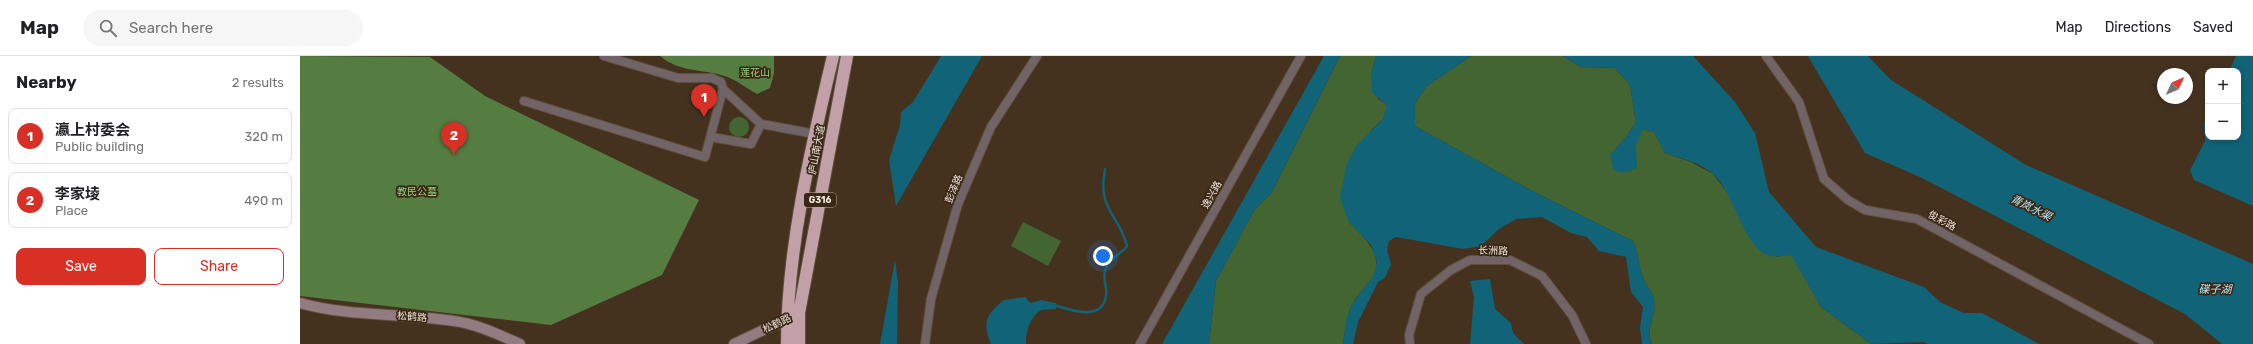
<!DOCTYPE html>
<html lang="en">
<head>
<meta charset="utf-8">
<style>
	:root { --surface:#fff; --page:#f6f6f6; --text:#202124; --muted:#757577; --line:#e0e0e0; --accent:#d93025 }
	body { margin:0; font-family:Rubik,"Noto Sans SC",sans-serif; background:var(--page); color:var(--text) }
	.controls { position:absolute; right:12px; top:12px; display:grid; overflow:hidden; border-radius:8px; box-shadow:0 2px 6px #0003 }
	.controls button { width:36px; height:36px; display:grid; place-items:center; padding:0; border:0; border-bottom:1px solid var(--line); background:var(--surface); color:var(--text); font:20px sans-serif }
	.compass { position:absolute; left:1857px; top:12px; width:36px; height:36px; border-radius:50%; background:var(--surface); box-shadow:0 2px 6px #0003; rotate:46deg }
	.you { position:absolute; left:803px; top:200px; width:14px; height:14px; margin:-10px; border:3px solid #fff; border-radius:50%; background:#1a73e8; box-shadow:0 0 0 6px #1a73e833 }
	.badge { display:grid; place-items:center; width:26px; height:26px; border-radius:50%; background:var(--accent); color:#fff; font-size:13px; font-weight:700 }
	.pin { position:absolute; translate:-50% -33px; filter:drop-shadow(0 1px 2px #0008) }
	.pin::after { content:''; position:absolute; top:21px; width:14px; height:12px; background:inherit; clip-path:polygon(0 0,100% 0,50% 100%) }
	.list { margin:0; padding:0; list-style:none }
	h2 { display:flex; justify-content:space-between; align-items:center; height:52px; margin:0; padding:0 16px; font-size:17px }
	h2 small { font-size:13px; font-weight:400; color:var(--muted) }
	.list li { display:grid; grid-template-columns:26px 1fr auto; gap:12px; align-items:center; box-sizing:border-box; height:56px; margin:0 8px 8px; padding:0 8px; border:1px solid var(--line); border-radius:8px }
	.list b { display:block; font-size:15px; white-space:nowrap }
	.list p { margin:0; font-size:13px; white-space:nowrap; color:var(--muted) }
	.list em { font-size:13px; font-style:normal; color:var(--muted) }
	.actions { display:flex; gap:8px; padding:12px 16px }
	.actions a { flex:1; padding:9px 0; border:1px solid var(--accent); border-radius:8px; text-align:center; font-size:14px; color:var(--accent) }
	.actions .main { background:var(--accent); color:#fff }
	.icon { flex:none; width:22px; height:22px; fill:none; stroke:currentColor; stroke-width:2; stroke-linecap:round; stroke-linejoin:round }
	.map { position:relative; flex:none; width:1953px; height:288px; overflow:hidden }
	header { display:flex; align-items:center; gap:24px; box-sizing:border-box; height:56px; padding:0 20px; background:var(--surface); border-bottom:1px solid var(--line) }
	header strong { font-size:19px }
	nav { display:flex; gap:22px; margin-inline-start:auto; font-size:14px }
	.search { width:280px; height:36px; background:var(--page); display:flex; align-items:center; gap:10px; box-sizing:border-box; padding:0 14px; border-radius:22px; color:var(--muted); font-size:15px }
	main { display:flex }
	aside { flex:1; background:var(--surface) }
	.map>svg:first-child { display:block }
</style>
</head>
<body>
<header>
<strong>Map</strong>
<div class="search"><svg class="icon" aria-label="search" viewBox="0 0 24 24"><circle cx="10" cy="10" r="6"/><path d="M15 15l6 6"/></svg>Search here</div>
<nav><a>Map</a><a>Directions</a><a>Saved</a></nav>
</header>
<main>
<aside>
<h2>Nearby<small>2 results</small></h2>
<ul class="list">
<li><span class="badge">1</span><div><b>瀛上村委会</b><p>Public building</p></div><em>320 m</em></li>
<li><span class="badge">2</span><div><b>李家堎</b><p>Place</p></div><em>490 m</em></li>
</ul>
<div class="actions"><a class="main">Save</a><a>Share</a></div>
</aside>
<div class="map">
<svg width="1953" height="288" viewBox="0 0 1953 288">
	<rect width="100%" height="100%" fill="#44321f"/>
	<path fill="#436532" d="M 1040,0 L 1076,0 L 1071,18 L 1078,43 L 1088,50 L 1083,63 L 1071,74 L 1048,165 C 1061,179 1084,197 1074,219 C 1068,230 1057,238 1052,249 C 1046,262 1045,274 1043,288 L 909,288 L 916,225 L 955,153 L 972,136 Z
		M 1171,0 L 1263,0 L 1281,11 L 1315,12 L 1330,29 L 1336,66 L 1326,81 L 1310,99 L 1335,89 L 1343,73 L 1354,76 L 1365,97 L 1391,106 L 1413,118 L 1477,201 L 1491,198 L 1521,251 L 1571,288 L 1352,288 C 1344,271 1359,257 1353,240 C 1351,234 1346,229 1344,224 C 1339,212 1339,199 1333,185 L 1234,136 L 1115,70 L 1115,47 L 1127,30 Z
		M429 71a10 10 0 1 1 20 0a10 10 0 1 1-20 0Z
		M 723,166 L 761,185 L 748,210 L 711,190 Z"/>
	<path fill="#557d41" d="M 0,0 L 130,1 L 185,40 L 399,144 L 362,219 L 251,269 L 0,240 Z
		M 360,0 L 474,0 L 474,17 L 470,32 L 457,38 C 448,33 439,26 430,22 C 406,12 381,18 360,0 Z"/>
	<path fill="#116377" d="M 641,0 L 682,0 L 596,150 L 589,104 L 600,69 L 601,56 L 613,46 Z
		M 1024,0 L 1040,0 L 972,136 L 955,153 L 916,225 L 909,288 L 862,288 Z
		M 1076,0 L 1171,0 L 1127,30 L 1115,47 L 1115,70 L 1234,136 L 1333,185 C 1339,199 1339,212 1344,224 C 1346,229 1351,234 1353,240 C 1359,257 1344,271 1352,288 L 1342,288 L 1340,272 L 1343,251 L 1331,236 L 1326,201 L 1299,195 L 1287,181 L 1271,177 L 1242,161 L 1216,163 L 1199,173 L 1181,190 L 1163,193 L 1096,181 L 1089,185 L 1087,194 L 1091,208 L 1085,222 L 1078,226 L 1058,266 L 1053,288 L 1043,288 L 1046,265 L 1052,248 L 1074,219 L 1077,206 L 1071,189 L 1048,165 L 1040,141 L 1047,107 L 1056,90 L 1083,63 L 1087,50 L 1072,36 L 1071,18 Z
		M 1263,0 L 1393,0 L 1435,46 L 1455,77 L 1469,136 L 1516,191 L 1624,231 L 1640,246 L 1664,257 L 1682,257 L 1739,288 L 1628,288 L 1624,286 L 1571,288 L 1521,251 L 1491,199 C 1483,200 1475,202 1467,199 C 1444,191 1433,135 1413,118 C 1401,107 1380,102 1365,97 L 1354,76 L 1343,73 L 1336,89 L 1337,112 L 1324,117 L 1313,114 L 1310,99 L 1326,81 L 1336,66 L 1330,29 L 1315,12 L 1281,11 Z
		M 1508,0 L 1568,0 L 1591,24 L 1726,109 L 1953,208 L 1953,288 L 1922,288 L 1885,258 L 1622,122 L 1565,97 Z
		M 1936,0 L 1953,0 L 1953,150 L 1894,124 L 1890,114 L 1905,85 L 1904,67 L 1908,58 L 1908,81 L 1938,81 L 1938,15 L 1929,15 Z
		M 595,204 L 598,226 L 597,288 L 580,288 Z
		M 1190,223 L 1195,253 L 1211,267 L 1213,277 L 1224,288 L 1170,288 L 1174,241 L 1170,225 Z
		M 726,241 L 727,244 L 731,247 L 741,244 L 756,247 L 756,253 C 752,253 746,253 742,254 C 731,258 725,277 726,288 L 691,288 C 682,267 686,258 704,244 Z"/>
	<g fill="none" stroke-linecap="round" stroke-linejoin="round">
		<path stroke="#116377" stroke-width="2.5" d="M 754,249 C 770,254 802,266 806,240 C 808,230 801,222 806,212 C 810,202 821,198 827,190 C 819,157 797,155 805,113"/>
		<defs>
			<path id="street" d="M 304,0 L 378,22 L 412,22 L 421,26 L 423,33 L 461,68 L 515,78
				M 1466,0 L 1499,46 L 1524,123 L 1548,144 L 1565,154 L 1617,163 L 1849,288
				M 224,45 L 405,101 L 423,33
				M 411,81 L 451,88 L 461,68
				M 625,288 L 631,243 L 658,148 L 691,71 L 737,0
				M 840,288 L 1001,0
				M 1110,288 L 1109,279 L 1121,238 L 1151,214 L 1170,204 L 1210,204 L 1242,220 L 1272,259 L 1286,288"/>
			<path id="secondary" d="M 0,247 C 50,261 103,257 154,265 C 177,268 199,279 220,288
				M 434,288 L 493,260"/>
			<path id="highway" d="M 487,288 C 487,193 511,92 533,0
				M 499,288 L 499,257 L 547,0"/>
		</defs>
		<use href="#street" stroke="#604f3d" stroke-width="10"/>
		<use href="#secondary" stroke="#604f3d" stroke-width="12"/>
		<use href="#highway" stroke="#604f3d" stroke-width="14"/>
		<use href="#street" stroke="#716466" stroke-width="8"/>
		<use href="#secondary" stroke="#927c81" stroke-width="10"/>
		<use href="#highway" stroke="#c1a0a7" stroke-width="12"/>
	</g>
	<g text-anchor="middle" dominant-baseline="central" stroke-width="3.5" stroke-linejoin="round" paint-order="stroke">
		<rect fill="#3a2816" stroke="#baac9f" stroke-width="1" x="504" y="137" width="32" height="14" rx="3"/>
		<g font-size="9" font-weight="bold" fill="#f1e5da">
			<text x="520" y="144">G316</text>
		</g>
		<g font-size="10" fill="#97d17c" stroke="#3a2816">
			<text x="455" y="17">莲花山</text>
			<text x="117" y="136">教民公墓</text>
		</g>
		<g font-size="10" fill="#f1e5da" stroke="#3a2816">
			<text transform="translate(517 94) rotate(-79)">庐山南大道</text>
			<text transform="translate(654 133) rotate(-68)">彭泽路</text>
			<text transform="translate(912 139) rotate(-61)">逸兴路</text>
			<text transform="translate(1642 165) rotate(28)">俊彩路</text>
			<text transform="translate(1193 195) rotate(2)">长洲路</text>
			<text transform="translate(112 261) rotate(5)">松鹤路</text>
			<text transform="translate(477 268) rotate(-25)">松鹤路</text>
		</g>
		<g font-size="11" font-style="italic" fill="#b9e7f5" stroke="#3a2816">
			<text transform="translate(1731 152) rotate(27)">青岚水渠</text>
			<text x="1915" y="233">碟子湖</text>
		</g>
	</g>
</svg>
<div class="controls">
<button>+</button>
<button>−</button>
</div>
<svg class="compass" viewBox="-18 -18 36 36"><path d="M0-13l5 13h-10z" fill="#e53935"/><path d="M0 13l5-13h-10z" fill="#757577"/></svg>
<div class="you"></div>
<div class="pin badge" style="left:404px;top:61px">1</div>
<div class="pin badge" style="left:154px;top:99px">2</div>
</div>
</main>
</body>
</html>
